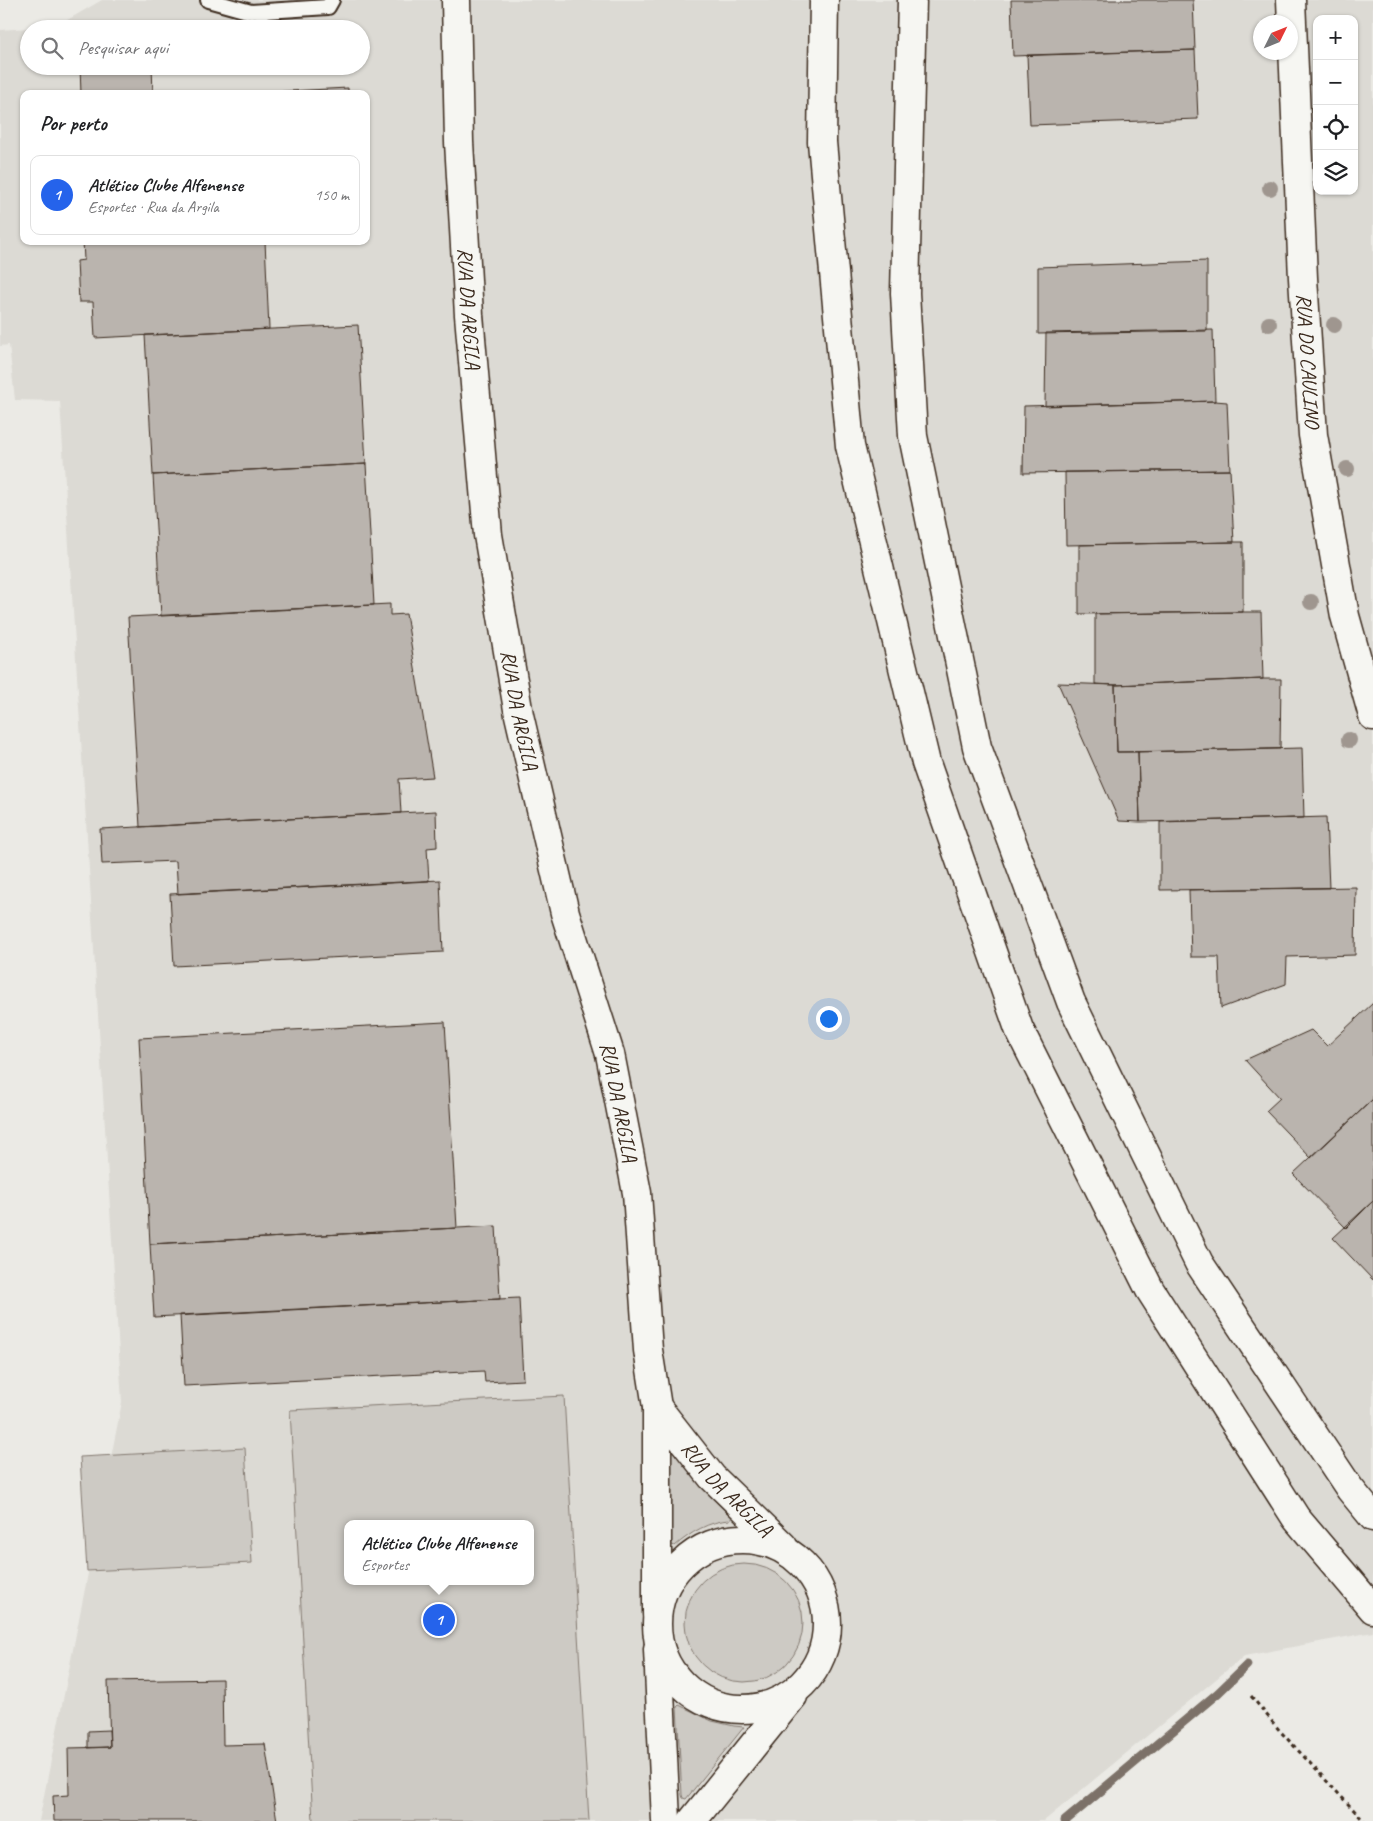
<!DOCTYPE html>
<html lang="pt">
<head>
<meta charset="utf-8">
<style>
	:root { --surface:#fff; --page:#f6f6f6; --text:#202124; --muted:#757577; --line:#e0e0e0; --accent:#2563eb }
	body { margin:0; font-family:Caveat,sans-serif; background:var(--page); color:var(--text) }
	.controls { position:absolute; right:15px; top:15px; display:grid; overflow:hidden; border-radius:10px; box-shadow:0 1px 4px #0004 }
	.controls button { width:45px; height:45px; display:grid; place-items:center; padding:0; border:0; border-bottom:1px solid var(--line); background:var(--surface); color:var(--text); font:25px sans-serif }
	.compass { position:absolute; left:1253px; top:15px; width:45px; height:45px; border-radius:50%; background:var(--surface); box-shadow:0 1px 4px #0004; rotate:47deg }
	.you { position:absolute; left:828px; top:1018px; width:18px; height:18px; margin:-12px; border:4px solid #fff; border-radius:50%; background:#1a73e8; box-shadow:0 0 0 8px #1a73e833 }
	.badge { display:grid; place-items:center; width:32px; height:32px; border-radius:50%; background:var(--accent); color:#fff; font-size:16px; font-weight:700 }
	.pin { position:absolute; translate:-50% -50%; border:2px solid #fff; box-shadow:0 1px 5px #0006 }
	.popup { position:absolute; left:344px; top:1520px; width:190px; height:65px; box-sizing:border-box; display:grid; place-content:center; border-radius:10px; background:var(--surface); filter:drop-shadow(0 1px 4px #0005); font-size:16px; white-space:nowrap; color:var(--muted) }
	.popup b { font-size:19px; color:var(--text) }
	.popup::after { content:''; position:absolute; left:50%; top:100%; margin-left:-10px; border:10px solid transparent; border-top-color:var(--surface) }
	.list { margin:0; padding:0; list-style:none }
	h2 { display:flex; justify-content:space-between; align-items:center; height:65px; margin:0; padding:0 20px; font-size:21px }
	h2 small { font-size:16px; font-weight:400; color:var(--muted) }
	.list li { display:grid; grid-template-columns:32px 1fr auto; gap:15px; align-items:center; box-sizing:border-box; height:80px; margin:0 10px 10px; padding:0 10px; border:1px solid var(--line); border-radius:10px }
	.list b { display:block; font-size:19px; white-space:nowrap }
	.list p { margin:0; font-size:16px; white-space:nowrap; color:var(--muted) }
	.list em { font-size:16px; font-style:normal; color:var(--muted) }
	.icon { flex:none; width:28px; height:28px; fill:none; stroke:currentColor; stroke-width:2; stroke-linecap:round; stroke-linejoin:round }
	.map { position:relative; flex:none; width:1373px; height:1821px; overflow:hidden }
	.search { position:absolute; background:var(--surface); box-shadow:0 1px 4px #0004; left:20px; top:20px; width:350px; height:55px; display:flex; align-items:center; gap:12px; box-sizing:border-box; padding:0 18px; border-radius:28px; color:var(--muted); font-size:19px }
	.panel { position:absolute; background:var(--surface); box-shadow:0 1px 4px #0004; left:20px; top:90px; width:350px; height:155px; border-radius:10px }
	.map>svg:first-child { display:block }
</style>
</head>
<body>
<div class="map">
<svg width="1373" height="1821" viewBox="0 0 1373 1821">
	<rect width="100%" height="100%" fill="#ebeae5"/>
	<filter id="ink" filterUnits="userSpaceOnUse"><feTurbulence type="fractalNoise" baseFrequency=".02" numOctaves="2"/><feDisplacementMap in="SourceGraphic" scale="10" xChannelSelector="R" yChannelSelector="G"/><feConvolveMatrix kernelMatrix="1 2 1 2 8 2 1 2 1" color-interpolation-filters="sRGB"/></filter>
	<g filter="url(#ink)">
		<path fill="#dcdad4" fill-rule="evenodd" d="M 102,0 L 1373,0 L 1373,1632 L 1244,1656 L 1044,1821 L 39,1821 L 122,1402 L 60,401 L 15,400 L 9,345 L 0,346 L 0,30 L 57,26 ZM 1317,19 L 1354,19 L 1354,191 L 1317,191 ZM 1260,22 L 1290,22 L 1290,52 L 1260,52 ZM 29,29 L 361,29 L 361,66 L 29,66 ZM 24,94 L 366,94 L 366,241 L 24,241 ZM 348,1524 L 530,1524 L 530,1581 L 348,1581 Z"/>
		<path fill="#cdcac4" stroke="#847a71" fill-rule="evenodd" d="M 564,1396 L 589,1821 L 313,1821 L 290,1410 ZM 348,1524 L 530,1524 L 530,1581 L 348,1581 Z
			M 668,1444 C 677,1451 682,1462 689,1471 C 702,1488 716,1503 732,1517 L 730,1520 C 709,1521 690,1533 675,1546 L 672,1545 L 671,1542 L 666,1446 Z
			M 245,1448 L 252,1563 L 87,1571 L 80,1457 Z
			M685 1623a59 59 0 1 1 118 0a59 59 0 1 1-118 0Z
			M 679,1705 L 712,1721 L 734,1726 L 744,1727 L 686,1799 L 683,1798 L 682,1795 L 677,1707 Z"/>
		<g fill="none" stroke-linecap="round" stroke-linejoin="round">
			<path stroke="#7c7167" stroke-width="9" d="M 1065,1821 L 1218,1693 L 1247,1665"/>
		</g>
		<path fill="#bab4ae" stroke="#3b2a1e" d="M 1011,0 L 1193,0 L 1195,50 L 1013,56 Z
			M 1195,50 L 1198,119 L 1030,125 L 1027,55 Z
			M 80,66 L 152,66 L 153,94 L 81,94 Z
			M 348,88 L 348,94 L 231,94 Z
			M 83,241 L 265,241 L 269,329 L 95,338 L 93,302 L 79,302 L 77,261 L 84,260 Z
			M 1207,261 L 1207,331 L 1038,334 L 1038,267 Z
			M 358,325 L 366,464 L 153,475 L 145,335 Z
			M 1213,330 L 1215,401 L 1045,406 L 1046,333 Z
			M 1215,401 L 1227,402 L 1230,470 L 1023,473 L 1024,406 Z
			M 366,464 L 374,605 L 161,616 L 153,475 Z
			M 1230,470 L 1234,542 L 1066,545 L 1065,472 Z
			M 1234,542 L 1243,542 L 1243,612 L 1079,614 L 1079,545 Z
			M 390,604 L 390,615 L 406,614 L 433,777 L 399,779 L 401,813 L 140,827 L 128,617 Z
			M 1243,612 L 1261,612 L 1263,679 L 1115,685 L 1095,684 L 1095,614 Z
			M 1263,679 L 1281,679 L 1280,749 L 1117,752 L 1115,685 Z
			M 1058,683 L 1115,685 L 1117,752 L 1138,752 L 1140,822 L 1119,821 Z
			M 1302,748 L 1304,818 L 1140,822 L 1138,752 Z
			M 436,811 L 437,847 L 427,848 L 429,881 L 178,894 L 176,861 L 102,864 L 100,829 Z
			M 1326,817 L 1329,888 L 1160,890 L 1160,822 Z
			M 440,880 L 443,952 L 174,966 L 170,894 Z
			M 1356,887 L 1355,955 L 1287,957 L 1286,984 L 1221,1008 L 1219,957 L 1191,957 L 1189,890 Z
			M 1373,1003 L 1373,1099 L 1311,1158 L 1266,1111 L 1280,1098 L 1245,1060 L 1311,1030 L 1327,1046 Z
			M 445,1022 L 457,1228 L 150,1244 L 139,1038 Z
			M 1373,1099 L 1373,1201 L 1346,1228 L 1293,1174 Z
			M 1373,1201 L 1373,1280 L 1333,1238 Z
			M 496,1226 L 500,1299 L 154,1317 L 150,1244 Z
			M 519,1298 L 523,1380 L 485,1382 L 484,1371 L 184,1386 L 180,1315 Z
			M 222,1679 L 223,1745 L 265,1744 L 277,1821 L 54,1821 L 53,1796 L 69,1795 L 68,1748 L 110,1747 L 108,1681 Z
			M 109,1730 L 110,1747 L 88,1748 L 88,1731 Z"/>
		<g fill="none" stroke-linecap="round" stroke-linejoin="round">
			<defs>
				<path id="service" d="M 208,0 L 251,12 L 328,7 L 332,0"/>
				<g id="minor">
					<path id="s1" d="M 456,0 L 459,142 L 469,315 L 488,535 L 519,715 L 565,913 L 610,1054 L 637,1193 L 648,1350 L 657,1407 L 657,1613"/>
					<path id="s2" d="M 1291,0 L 1303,278 L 1313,435 L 1345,616 L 1373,716"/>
					<path id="s3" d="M 657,1407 L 712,1477 L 783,1546"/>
					<circle cx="742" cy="1624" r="85"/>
					<path d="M 658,1649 L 666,1821"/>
					<path d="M 692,1821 L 793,1696"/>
				</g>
				<path id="motorway" d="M 824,0 L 822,142 L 850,446 L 926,763 L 1019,1029 L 1150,1290 L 1296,1518 L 1373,1609
					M 912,0 L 905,293 L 913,436 L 977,747 L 1071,1002 L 1199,1263 L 1350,1489 L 1373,1517"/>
			</defs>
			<use href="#service" stroke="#3b2a1e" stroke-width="18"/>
			<use href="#minor" stroke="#3b2a1e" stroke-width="31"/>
			<use href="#motorway" stroke="#3b2a1e" stroke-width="31"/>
			<path stroke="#3b2a1e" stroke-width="3" stroke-dasharray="4 4" stroke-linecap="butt" d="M 1251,1696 L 1280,1731 L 1364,1821"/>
			<use href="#service" stroke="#f6f6f2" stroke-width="14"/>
			<use href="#minor" stroke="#f6f6f2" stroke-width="28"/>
			<use href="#motorway" stroke="#f6f6f2" stroke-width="28"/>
		</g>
		<g fill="#9f968f">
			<circle cx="1270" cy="188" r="8"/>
			<circle cx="1269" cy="324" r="8"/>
			<circle cx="1334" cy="325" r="8"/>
			<circle cx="1347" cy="469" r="8"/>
			<circle cx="1311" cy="602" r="8"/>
			<circle cx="1349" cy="740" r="8"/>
		</g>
	</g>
	<g text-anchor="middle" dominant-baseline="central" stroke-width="4" stroke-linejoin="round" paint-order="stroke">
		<g font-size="21" fill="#3b2a1e" stroke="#f6f6f2">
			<text stroke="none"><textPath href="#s1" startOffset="309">RUA DA ARGILA</textPath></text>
			<text stroke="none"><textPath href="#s2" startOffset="361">RUA DO CAULINO</textPath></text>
			<text stroke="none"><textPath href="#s1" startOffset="714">RUA DA ARGILA</textPath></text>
			<text stroke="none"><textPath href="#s1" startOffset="1119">RUA DA ARGILA</textPath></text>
			<text stroke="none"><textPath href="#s3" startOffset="108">RUA DA ARGILA</textPath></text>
		</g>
	</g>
</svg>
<div class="controls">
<button>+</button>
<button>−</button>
<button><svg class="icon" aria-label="locate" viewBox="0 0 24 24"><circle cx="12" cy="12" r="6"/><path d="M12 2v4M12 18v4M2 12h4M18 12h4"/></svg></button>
<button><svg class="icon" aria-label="layers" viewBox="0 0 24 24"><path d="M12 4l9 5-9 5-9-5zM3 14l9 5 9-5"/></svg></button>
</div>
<svg class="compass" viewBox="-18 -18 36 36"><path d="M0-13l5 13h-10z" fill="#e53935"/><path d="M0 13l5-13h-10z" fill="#757577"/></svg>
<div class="you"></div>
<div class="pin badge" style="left:439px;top:1620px">1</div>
<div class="popup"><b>Atlético Clube Alfenense</b>Esportes</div>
<div class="search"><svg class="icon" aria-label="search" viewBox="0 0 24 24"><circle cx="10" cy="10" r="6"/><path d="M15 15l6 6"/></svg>Pesquisar aqui</div>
<section class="panel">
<h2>Por perto<small></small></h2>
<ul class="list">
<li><span class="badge">1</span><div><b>Atlético Clube Alfenense</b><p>Esportes · Rua da Argila</p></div><em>150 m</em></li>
</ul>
</section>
</div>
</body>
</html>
